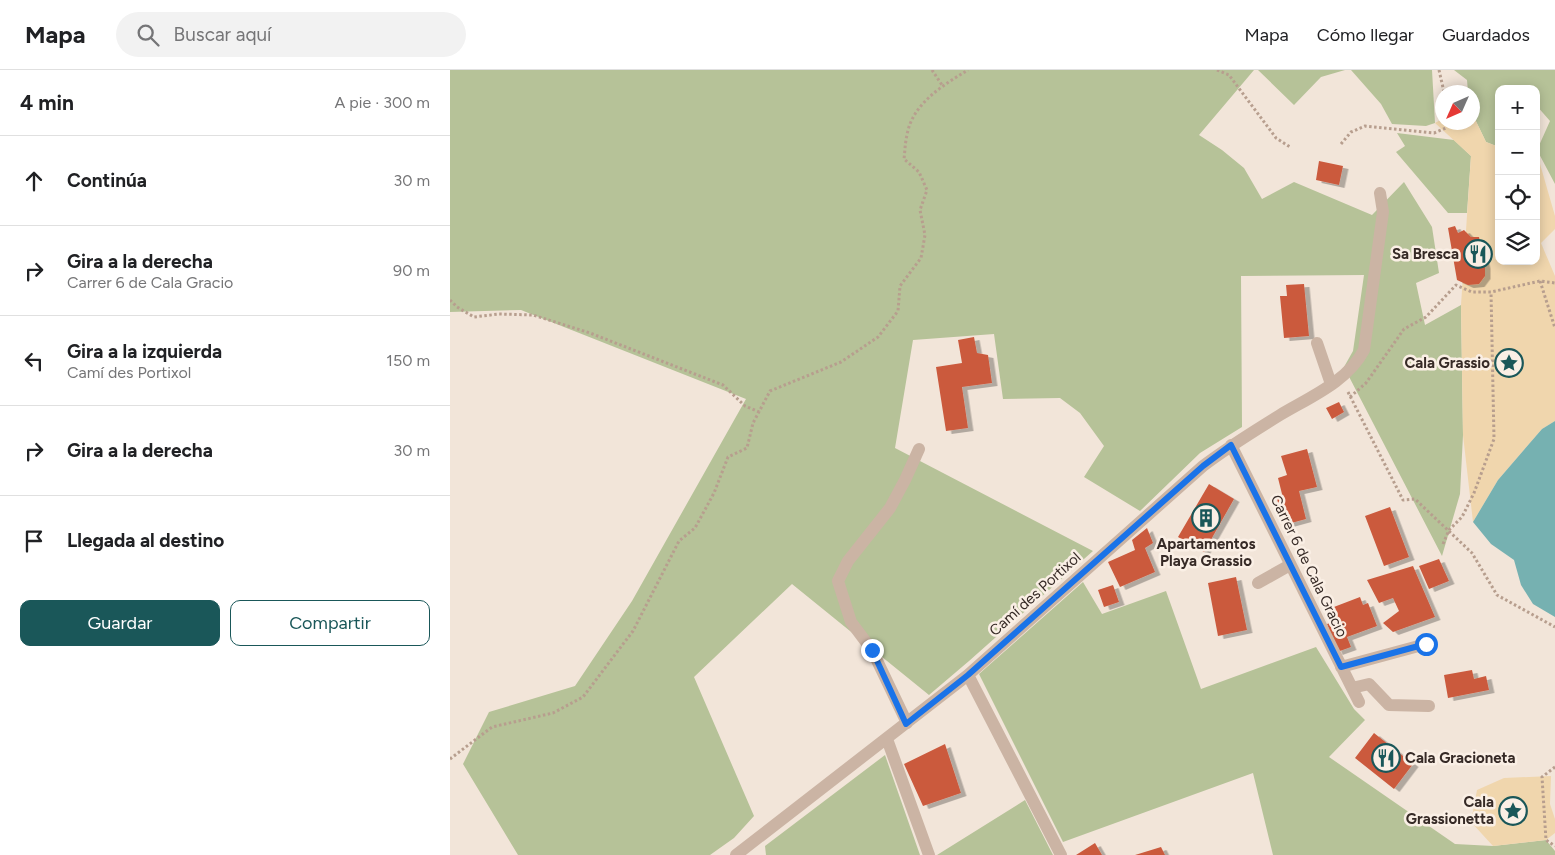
<!DOCTYPE html>
<html lang="es">
<head>
<meta charset="utf-8">
<style>
	:root { --surface:#fff; --page:#f2f2f2; --text:#202124; --muted:#757577; --line:#e0e0e0; --accent:#1a5759 }
	body { margin:0; font-family:Figtree,sans-serif; background:var(--page); color:var(--text) }
	.controls { position:absolute; right:15px; top:15px; display:grid; overflow:hidden; border-radius:10px; box-shadow:0 2px 12px #0003 }
	.controls button { width:45px; height:45px; display:grid; place-items:center; padding:0; border:0; border-bottom:1px solid var(--line); background:var(--surface); color:var(--text); font:25px sans-serif }
	.compass { position:absolute; left:985px; top:15px; width:45px; height:45px; border-radius:50%; background:var(--surface); box-shadow:0 2px 12px #0003; rotate:225deg }
	.stop { position:absolute; width:15px; height:15px; margin:-11px; border:4px solid #1a73e8; border-radius:50%; background:#fff }
	.stop.end { background:#1a73e8; border-color:#fff; box-shadow:0 1px 5px #0008 }
	.list { margin:0; padding:0; list-style:none }
	h2 { display:flex; justify-content:space-between; align-items:center; height:65px; margin:0; padding:0 20px; font-size:21px }
	h2 small { font-size:16px; font-weight:400; color:var(--muted) }
	.list li { display:grid; grid-template-columns:32px 1fr auto; gap:15px; align-items:center; box-sizing:border-box; height:90px; padding:0 20px; border-top:1px solid var(--line) }
	.list b { display:block; font-size:19px; white-space:nowrap }
	.list p { margin:0; font-size:16px; white-space:nowrap; color:var(--muted) }
	.list em { font-size:16px; font-style:normal; color:var(--muted) }
	.actions { display:flex; gap:10px; padding:15px 20px }
	.actions a { flex:1; padding:11px 0; border:1px solid var(--accent); border-radius:10px; text-align:center; font-size:18px; color:var(--accent) }
	.actions .main { background:var(--accent); color:#fff }
	.icon { flex:none; width:28px; height:28px; fill:none; stroke:currentColor; stroke-width:2; stroke-linecap:round; stroke-linejoin:round }
	.map { position:relative; flex:none; width:1105px; height:785px; overflow:hidden }
	header { display:flex; align-items:center; gap:30px; box-sizing:border-box; height:70px; padding:0 25px; background:var(--surface); border-bottom:1px solid var(--line) }
	header strong { font-size:24px }
	nav { display:flex; gap:28px; margin-inline-start:auto; font-size:18px }
	.search { width:350px; height:45px; background:var(--page); display:flex; align-items:center; gap:12px; box-sizing:border-box; padding:0 18px; border-radius:28px; color:var(--muted); font-size:19px }
	main { display:flex }
	aside { flex:1; background:var(--surface) }
	.map>svg:first-child { display:block }
</style>
</head>
<body>
<header>
<strong>Mapa</strong>
<div class="search"><svg class="icon" aria-label="search" viewBox="0 0 24 24"><circle cx="10" cy="10" r="6"/><path d="M15 15l6 6"/></svg>Buscar aquí</div>
<nav><a>Mapa</a><a>Cómo llegar</a><a>Guardados</a></nav>
</header>
<main>
<aside>
<h2>4 min<small>A pie · 300 m</small></h2>
<ul class="list">
<li><svg class="icon" aria-label="ahead" viewBox="0 0 24 24"><path d="M12 20V5M6 11l6-6 6 6"/></svg><div><b>Continúa</b></div><em>30 m</em></li>
<li><svg class="icon" aria-label="right" viewBox="0 0 24 24"><path d="M7 20v-9h11M14 6l5 5-5 5"/></svg><div><b>Gira a la derecha</b><p>Carrer 6 de Cala Gracio</p></div><em>90 m</em></li>
<li><svg class="icon" aria-label="left" viewBox="0 0 24 24"><path d="M17 20v-9H6M10 6l-5 5 5 5"/></svg><div><b>Gira a la izquierda</b><p>Camí des Portixol</p></div><em>150 m</em></li>
<li><svg class="icon" aria-label="right" viewBox="0 0 24 24"><path d="M7 20v-9h11M14 6l5 5-5 5"/></svg><div><b>Gira a la derecha</b></div><em>30 m</em></li>
<li><svg class="icon" aria-label="arrive" viewBox="0 0 24 24"><path d="M6 21V4h12l-3 4 3 4H6"/></svg><div><b>Llegada al destino</b></div></li>
</ul>
<div class="actions"><a class="main">Guardar</a><a>Compartir</a></div>
</aside>
<div class="map">
<svg width="1105" height="785" viewBox="0 0 1105 785">
	<defs>
		<filter id="shadow"><feDropShadow dx="5.5" dy="3" stdDeviation="0" flood-color="#0004"/></filter>
	</defs>
	<rect width="100%" height="100%" fill="#f2e5d9"/>
	<path fill="#b6c298" d="M 0,0 L 804,0 L 749,65 L 772,80 L 794,98 L 812,129 L 844,112 L 922,145 L 954,112 L 982,157 L 989,203 L 966,213 L 975,255 L 1011,235 L 1013,365 L 1010,424 L 992,486 L 894,297 L 903,281 L 914,205 L 791,206 L 792,357 L 750,383 L 690,441 L 634,407 L 654,376 L 630,343 L 610,328 L 553,329 L 544,264 L 463,270 L 445,378 L 643,481 L 519,591 L 479,625 L 342,514 L 244,607 L 304,746 L 284,768 L 260,785 L 68,785 L 13,694 L 39,642 L 125,616 L 182,531 L 296,329 L 71,240 L 0,242 Z
		M 808,0 L 895,0 L 871,7 L 844,35 Z
		M 901,0 L 982,0 L 985,53 L 976,56 L 942,54 L 931,34 Z
		M 1004,0 L 1105,0 L 1105,114 L 1087,80 L 1100,51 L 1086,35 L 1086,19 L 1049,19 L 1049,77 L 1036,72 L 1023,45 L 1022,22 L 1018,22 L 1017,10 Z
		M 947,63 L 1004,70 L 1021,86 L 1017,143 L 998,143 L 946,82 L 955,76 Z
		M 633,512 L 652,544 L 716,521 L 751,619 L 866,577 L 904,639 L 915,650 L 879,687 L 1005,774 L 1043,776 L 1096,770 L 1105,781 L 1105,785 L 823,785 L 803,703 L 613,772 L 529,604 Z
		M 435,685 L 470,785 L 316,785 L 315,776 Z
		M 575,730 L 603,785 L 487,785 Z"/>
	<path fill="#f0d6ad" d="M 1023,45 L 1036,72 L 1049,77 L 1049,191 L 1086,191 L 1086,80 L 1105,146 L 1105,159 L 1091,173 L 1105,206 L 1105,351 L 1092,359 L 1048,410 L 1023,452 L 1013,365 L 1011,235 L 1021,86 L 985,53 L 992,49 L 992,52 L 1022,52 Z
		M 1101,706 L 1100,734 L 1105,749 L 1105,763 L 1096,770 L 1043,776 L 1021,752 L 1027,720 L 1054,708 Z"/>
	<path fill="#76b1b1" d="M 1105,351 L 1105,547 L 1083,534 L 1071,515 L 1064,490 L 1041,474 L 1023,452 L 1048,410 L 1092,359 Z"/>
	<path fill="#cb5a3e" filter="url(#shadow)" d="M 869,91 L 893,96 L 889,115 L 866,110 Z
		M 1005,156 L 1008,163 L 1014,160 L 1021,167 L 1029,167 L 1035,196 L 1035,206 L 1029,214 L 1018,215 L 1007,210 L 998,158 Z
		M 854,214 L 859,266 L 834,268 L 830,226 L 837,226 L 836,215 Z
		M 524,267 L 527,283 L 538,285 L 542,313 L 512,317 L 518,358 L 496,361 L 486,297 L 512,293 L 508,270 Z
		M 889,332 L 894,342 L 882,349 L 876,338 Z
		M 857,379 L 867,417 L 849,421 L 856,449 L 834,455 L 826,425 L 832,424 L 828,408 L 837,405 L 831,386 Z
		M 759,414 L 784,429 L 754,482 L 728,467 Z
		M 940,437 L 959,487 L 934,496 L 915,446 Z
		M 697,458 L 703,473 L 695,478 L 705,502 L 670,517 L 658,492 L 685,480 L 682,470 Z
		M 989,489 L 999,511 L 979,519 L 969,496 Z
		M 963,496 L 985,547 L 943,562 L 933,553 L 949,541 L 943,528 L 929,533 L 917,510 Z
		M 786,507 L 797,560 L 768,566 L 758,513 Z
		M 663,515 L 669,532 L 654,537 L 648,520 Z
		M 910,527 L 913,535 L 918,533 L 927,556 L 897,567 L 901,577 L 887,582 L 877,554 L 880,553 L 876,540 Z
		M 1022,600 L 1024,609 L 1036,606 L 1039,620 L 998,628 L 994,605 Z
		M 924,663 L 963,694 L 944,719 L 905,688 Z
		M 495,674 L 511,723 L 473,736 L 454,694 Z
		M 645,773 L 652,785 L 626,785 Z
		M 711,777 L 715,785 L 685,785 Z"/>
	<g fill="none" stroke-linecap="round" stroke-linejoin="round">
		<path stroke="#b79e8e" stroke-width="3" stroke-dasharray="2.5 2.5" stroke-linecap="butt" d="M 482,0 L 492,15
			M 767,0 L 779,5 L 826,68 L 840,77
			M 989,0 L 994,22
			M 891,74 L 901,62 L 915,56 L 984,63 L 996,58 L 999,52
			M 1090,211 L 1105,258
			M 0,230 L 7,237 L 24,247 L 49,244 L 83,245 L 140,263 L 273,315 L 295,336 L 309,342
			M 898,322 L 953,430 L 965,429 L 1022,483 L 1047,525 L 1105,557
			M 900,327 L 916,313 L 954,259 L 976,247 L 1006,215 L 1022,222 L 1041,222 L 1090,211 L 1105,213
			M 993,474 L 999,460 L 1012,447 L 1024,423 L 1044,369 L 1041,222
			M 0,689 L 42,657 L 103,643 L 133,627 L 183,561 L 229,471 L 245,458 L 264,423 L 278,387 L 297,378 L 303,353 L 320,321 L 391,292 L 428,267 L 448,241 L 450,216 L 471,188 L 475,165 L 470,140 L 477,120 L 469,102 L 454,89 C 455,81 455,73 457,65 C 462,34 493,15 518,0
			M 1105,697 L 1092,707 L 1096,770 L 1105,776"/>
		<path stroke="#cbb4a4" stroke-width="12" d="M 867,273 L 881,314
			M 781,375 L 909,632
			M 808,513 L 840,495
			M 891,597 L 976,574
			M 518,605 L 611,785
			M 902,618 L 919,614 L 939,635 L 979,636
			M 457,653 L 422,580 L 401,552 L 388,511 L 398,491 L 440,438 L 455,410 L 469,379
			M 437,669 L 479,785
			M 286,785 L 518,605 L 753,396 C 778,377 804,361 830,345 C 860,327 897,312 914,280 L 933,142 L 930,123"/>
	</g>
	<g fill="none" stroke-linecap="round" stroke-linejoin="round">
		<path stroke="#1a73e8" stroke-width="6" d="M 422,580 L 456,654 L 518,605 L 753,396 L 781,375 L 891,597 L 976,574"/>
	</g>
	<defs>
		<symbol id="restaurant-ring" viewBox="-11 -11 22 22"><circle r="9.5" fill="#faefe5" stroke="#1a5759" stroke-width="1.5"/><path d="M-5-6h1v4h1v-4h1v4h1v-4h1v5L-1.5 .5V6h-2V.5L-5-1ZM5-6V6H3V1.5H1.5Q1.5-4 5-6Z" fill="#1a5759"/></symbol>
		<symbol id="sight-ring" viewBox="-11 -11 22 22"><circle r="9.5" fill="#faefe5" stroke="#1a5759" stroke-width="1.5"/><path d="M0-6L1.8-2.2L6-1.7L2.9 1.2L3.7 5.4L0 3.3L-3.7 5.4L-2.9 1.2L-6-1.7L-1.8-2.2Z" fill="#1a5759"/></symbol>
		<symbol id="building-ring" viewBox="-11 -11 22 22"><circle r="9.5" fill="#faefe5" stroke="#1a5759" stroke-width="1.5"/><path d="M-4-6H4V6H1V3H-1V6H-4ZM-2.5-4.3h1.7v1.8h-1.7ZM.8-4.3h1.7v1.8H.8ZM-2.5-1h1.7V.8h-1.7ZM.8-1h1.7V.8H.8Z" fill="#1a5759"/></symbol>
	</defs>
	<g fill-rule="evenodd">
		<use href="#restaurant-ring" x="1012" y="168" width="32" height="32"/>
		<use href="#sight-ring" x="1043" y="277" width="32" height="32"/>
		<use href="#building-ring" x="740" y="432" width="32" height="32"/>
		<use href="#restaurant-ring" x="920" y="672" width="32" height="32"/>
		<use href="#sight-ring" x="1047" y="725" width="32" height="32"/>
	</g>
	<g text-anchor="middle" dominant-baseline="central" stroke-width="5" stroke-linejoin="round" paint-order="stroke">
		<g font-size="15" font-weight="bold" fill="#362a26" stroke="#faefe5" text-anchor="end">
			<text x="1009" y="184">Sa Bresca</text>
			<text x="1040" y="293">Cala Grassio</text>
			<text x="756" y="474" text-anchor="middle">Apartamentos<tspan x="756" dy="17">Playa Grassio</tspan></text>
			<text x="955" y="688" text-anchor="start">Cala Gracioneta</text>
			<text x="1044" y="732">Cala<tspan x="1044" dy="17">Grassionetta</tspan></text>
		</g>
		<g font-size="15" fill="#362a26" stroke="#faefe5">
			<text transform="translate(859 496) rotate(64)">Carrer 6 de Cala Gracio</text>
			<text transform="translate(585 524) rotate(-42)">Camí des Portixol</text>
		</g>
	</g>
</svg>
<div class="controls">
<button>+</button>
<button>−</button>
<button><svg class="icon" aria-label="locate" viewBox="0 0 24 24"><circle cx="12" cy="12" r="6"/><path d="M12 2v4M12 18v4M2 12h4M18 12h4"/></svg></button>
<button><svg class="icon" aria-label="layers" viewBox="0 0 24 24"><path d="M12 4l9 5-9 5-9-5zM3 14l9 5 9-5"/></svg></button>
</div>
<svg class="compass" viewBox="-18 -18 36 36"><path d="M0-13l5 13h-10z" fill="#e53935"/><path d="M0 13l5-13h-10z" fill="#757577"/></svg>
<div class="stop" style="left:976px;top:574px"></div>
<div class="stop end" style="left:422px;top:580px"></div>
</div>
</main>
</body>
</html>
